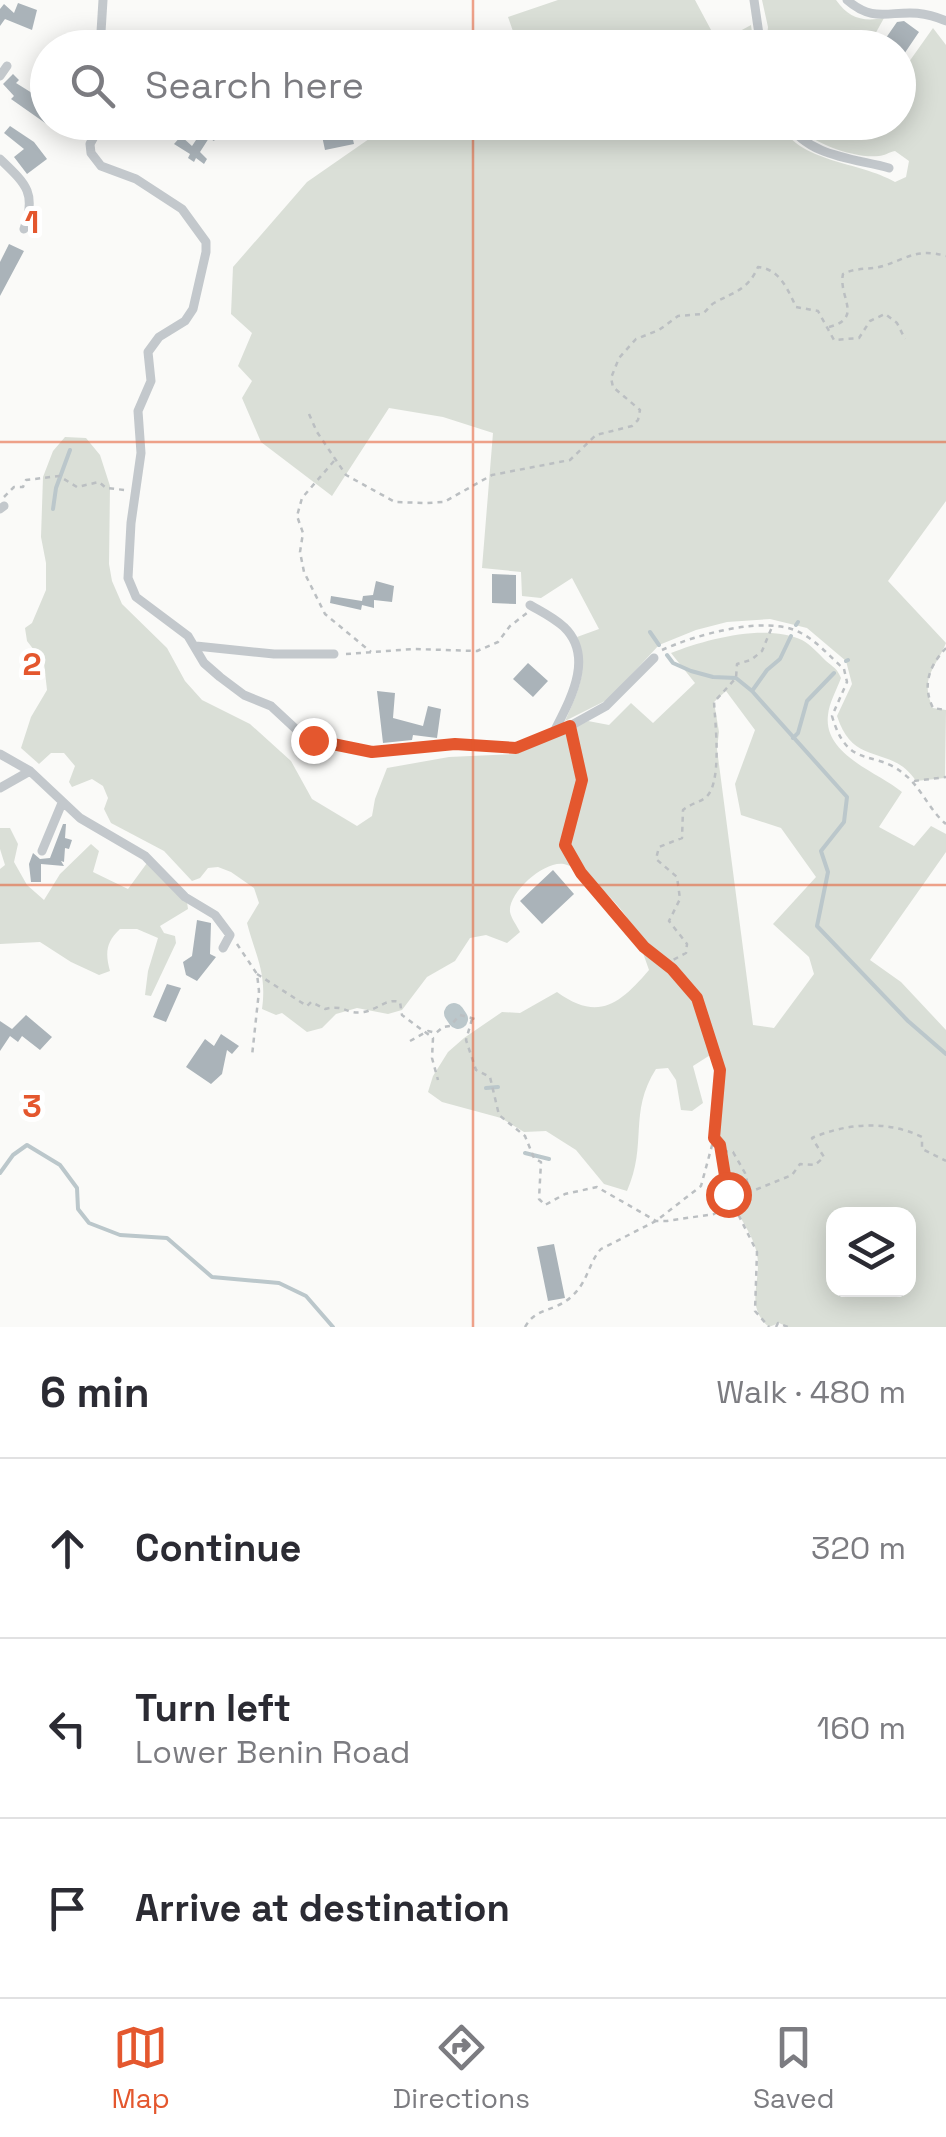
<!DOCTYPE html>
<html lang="en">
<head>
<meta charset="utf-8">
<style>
	:root { --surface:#fff; --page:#f2f2f3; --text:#2b2b33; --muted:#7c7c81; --line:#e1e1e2; --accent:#e4572e }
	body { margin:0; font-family:"Space Grotesk",sans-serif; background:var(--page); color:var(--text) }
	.controls { position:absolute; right:30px; bottom:30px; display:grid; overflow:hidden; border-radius:20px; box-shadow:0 5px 25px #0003 }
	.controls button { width:90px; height:90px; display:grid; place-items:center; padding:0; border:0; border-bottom:2px solid var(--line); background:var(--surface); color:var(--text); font:50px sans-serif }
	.stop { position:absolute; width:30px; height:30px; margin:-22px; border:8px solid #e4572e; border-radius:50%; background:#fff }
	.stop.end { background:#e4572e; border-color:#fff; box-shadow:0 2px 10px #0008 }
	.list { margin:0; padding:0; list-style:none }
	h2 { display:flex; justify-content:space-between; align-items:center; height:130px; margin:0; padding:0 40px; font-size:42px }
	h2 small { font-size:32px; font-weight:400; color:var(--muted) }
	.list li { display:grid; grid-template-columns:65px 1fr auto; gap:30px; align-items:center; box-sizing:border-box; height:180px; padding:0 40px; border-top:2px solid var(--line) }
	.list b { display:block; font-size:38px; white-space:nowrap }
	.list p { margin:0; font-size:32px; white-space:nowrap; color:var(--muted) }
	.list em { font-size:32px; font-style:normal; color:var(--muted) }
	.icon { flex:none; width:55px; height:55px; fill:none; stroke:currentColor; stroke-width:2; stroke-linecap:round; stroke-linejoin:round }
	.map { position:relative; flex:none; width:946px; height:1327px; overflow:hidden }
	.search { position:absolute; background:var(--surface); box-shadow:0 5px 25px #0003; left:30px; right:30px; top:30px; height:110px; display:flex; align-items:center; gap:25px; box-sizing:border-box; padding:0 35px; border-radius:55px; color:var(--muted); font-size:38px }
	.sheet { height:670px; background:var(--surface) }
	nav { display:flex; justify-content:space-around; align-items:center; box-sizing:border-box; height:140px; border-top:2px solid var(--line); background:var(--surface); font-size:28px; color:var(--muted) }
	nav a { display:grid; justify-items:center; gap:5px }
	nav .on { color:var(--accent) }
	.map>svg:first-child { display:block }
</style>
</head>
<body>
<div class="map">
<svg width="946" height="1327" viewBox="0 0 946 1327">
	<rect width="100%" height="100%" fill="#fafaf8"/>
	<path fill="#dadfd7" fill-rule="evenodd" d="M 558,0 L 695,0 L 718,43 L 751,25 L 754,47 L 487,47 L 515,37 L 508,17 Z
		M 762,0 L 836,0 C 849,18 862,22 884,18 L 868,47 L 766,47 L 768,27 Z
		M 933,28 L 946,45 L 946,501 L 888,581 L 946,643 C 936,668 919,678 933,708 L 946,710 L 945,778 L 916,781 C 891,743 854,769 837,716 L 852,684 L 846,661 L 807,628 L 770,619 L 727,622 L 696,630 L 659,645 L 609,699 L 565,721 C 578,691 590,669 577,637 L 599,629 L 572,578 L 541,598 L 522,596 L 521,572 L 482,568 L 493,433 L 443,417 L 389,408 L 332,496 L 261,442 L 242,398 L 252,381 L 238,366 L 252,333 L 231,314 L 233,267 L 307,182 L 392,123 L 780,123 C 798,163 859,161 895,182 L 906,177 L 909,161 L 895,151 C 889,152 884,156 879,156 C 855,159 807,142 795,123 L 898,122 L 899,76 Z
		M 65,437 L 86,438 L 100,455 L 110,486 L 109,564 L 112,581 L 122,604 L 167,648 L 185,681 L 202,700 L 250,724 L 291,761 L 312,799 L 357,826 L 372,816 L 375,799 L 387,768 L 449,757 L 516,754 L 588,721 L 609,725 L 631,703 L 653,723 L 695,683 L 671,653 C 706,639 766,623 802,640 C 811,645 818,653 826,661 C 833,667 837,668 841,678 C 837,689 829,703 828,715 C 823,755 878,772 902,792 L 879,827 L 914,846 L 931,826 L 946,834 L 946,852 L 870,960 L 901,982 L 946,1030 L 946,1327 L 788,1327 L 779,1323 L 769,1327 C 744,1306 762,1282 757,1254 C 753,1232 734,1212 727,1190 C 722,1173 726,1151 714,1138 L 720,1070 L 715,1052 L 693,1066 L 703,1103 L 692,1111 L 681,1110 L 676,1080 L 668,1068 L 656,1069 C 628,1113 648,1144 627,1191 L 604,1184 L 576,1150 L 546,1131 L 524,1132 L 501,1118 L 442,1102 L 428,1092 L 433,1076 L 448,1052 L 464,1038 L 502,1012 L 520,1013 L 557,992 C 598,1022 620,1004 649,970 C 644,956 639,940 632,926 C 623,907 584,868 564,864 C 545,860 508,892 510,912 C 511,918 517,926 520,932 L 507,943 L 486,935 L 470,938 L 455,961 L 427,977 L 402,1010 L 388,1014 L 357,1008 L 336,1014 L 322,1028 L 307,1032 L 282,1013 L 276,1015 L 262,1009 C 267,973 256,957 247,923 L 259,903 L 254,888 L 231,872 L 218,867 L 208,868 L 200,878 L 192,881 L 164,851 L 111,823 L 104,809 L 108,798 L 103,786 L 92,779 L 72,787 L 69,782 L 75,766 L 64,753 L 51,753 L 39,764 L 21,748 L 31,717 L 47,690 L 44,663 L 27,641 L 25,628 L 32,623 L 46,590 L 46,563 L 41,537 L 43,477 L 53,451 ZM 726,691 L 755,730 L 735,784 L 741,815 L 781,828 L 816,877 L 773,924 L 809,957 L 814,974 L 774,1028 L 753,1025 L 717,749 L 719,732 L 714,702 ZM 834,1214 L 908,1214 L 908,1290 L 834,1290 Z
		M 0,828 L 10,828 L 18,844 L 14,862 L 27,885 L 44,900 L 60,874 L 91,844 L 99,851 L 93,872 L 128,889 L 147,863 L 187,902 L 188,909 L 160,926 L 164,933 L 175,936 L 176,943 L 151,996 L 145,995 L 148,971 L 158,938 L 137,929 L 120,929 C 106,942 105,953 110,971 L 99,975 L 71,962 L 40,942 L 0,944 L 0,869 L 5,865 L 0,849 Z"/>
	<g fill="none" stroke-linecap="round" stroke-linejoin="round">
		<path stroke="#bbc7cb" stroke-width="4" d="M 53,509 L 56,488 L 70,450
			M 796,625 L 798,622
			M 650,632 L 659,645
			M 667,655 L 673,663 L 691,671 L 713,677 L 736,678 L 752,691 L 847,797 L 844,822 L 821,851 L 828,872 L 817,926 L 908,1021 L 946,1054
			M 846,661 L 848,660
			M 752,691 L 767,670 L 780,659 L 791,636
			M 793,738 L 798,733 L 807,701 L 834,673
			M 486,1088 L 498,1087
			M 525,1153 L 549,1159
			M 0,1173 L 13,1155 L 27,1145 L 60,1165 L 77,1188 L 78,1209 L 89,1223 L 120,1235 L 167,1238 L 212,1277 L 279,1283 L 306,1296 L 333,1327"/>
		<path stroke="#bbc7cb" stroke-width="20" d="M 454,1013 L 458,1019"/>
	</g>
	<path fill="#aab3b9" d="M 18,3 L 37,10 L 32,30 L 5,19 L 0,26 L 0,9 L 4,4 L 14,13 Z
		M 904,21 L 919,32 L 898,63 L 898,48 L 879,48 L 897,22 Z
		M 13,74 L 19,80 L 16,83 L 48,103 L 48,125 L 11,99 L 14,96 L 3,84 Z
		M 208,122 L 222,128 L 214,141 L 209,138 L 200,152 L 207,159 L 204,164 L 196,158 L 194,162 L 188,158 L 190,154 L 174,144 L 181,136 L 192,146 Z
		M 319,122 L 349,122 L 354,144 L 325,150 Z
		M 10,126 L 34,142 L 47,159 L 27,174 L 14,157 L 24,149 L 4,133 Z
		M 9,244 L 24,251 L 0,296 L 0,262 Z
		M 492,574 L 516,575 L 516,604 L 492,603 Z
		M 376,581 L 394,586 L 392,602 L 374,600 L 374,608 L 362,605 L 361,610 L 330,603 L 331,596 L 362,601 L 363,596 L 373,595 Z
		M 528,663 L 548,681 L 533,697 L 513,679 Z
		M 377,691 L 395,693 L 393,718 L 423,726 L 428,706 L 441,709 L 437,738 L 413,735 L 412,740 L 383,743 Z
		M 63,824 L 66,824 L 65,838 L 72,840 L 69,849 L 65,848 L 64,862 L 61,861 L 64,866 L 41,864 L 41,882 L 31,882 L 29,864 L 33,853 L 40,859 L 50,858 Z
		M 553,870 L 574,894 L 542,924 L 520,901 Z
		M 197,920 L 211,923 L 210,954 L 216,957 L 197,981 L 186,975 L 183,962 L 192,956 Z
		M 167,984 L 181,988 L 166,1022 L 153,1017 Z
		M 26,1015 L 52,1037 L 40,1050 L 22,1036 L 18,1042 L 10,1036 L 0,1051 L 0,1021 L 12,1029 Z
		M 221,1034 L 239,1046 L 232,1054 L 227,1050 L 222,1074 L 211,1084 L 186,1067 L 205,1039 L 214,1046 Z
		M 554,1244 L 565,1298 L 548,1301 L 537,1247 Z"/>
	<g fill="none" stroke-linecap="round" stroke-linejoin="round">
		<path stroke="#bbbfc2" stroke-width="2.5" stroke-dasharray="5 5" stroke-linecap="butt" d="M 829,327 C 864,318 838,297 843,274 C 857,267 869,270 883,266 C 908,258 917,248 946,256
			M 309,414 L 317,432 L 346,475 L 395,502 L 426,503 L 444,502 L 492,475 L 570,460 L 596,435 L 632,426 L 638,420 L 640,410 L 613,387 L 611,378 L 619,358 L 636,339 L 659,330 L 678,316 L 702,314 C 707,311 709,306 714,303 C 734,292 748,290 758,267 C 780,269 788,290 796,307 L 818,311 L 834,340 L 859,338 L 870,321 L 885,314 L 897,323 L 905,339
			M 334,461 L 302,498 L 297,516 L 303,533 L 300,552 L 304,572 L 325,614 L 371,652
			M 4,497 L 14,487 L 23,487 L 26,480 L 59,476 L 77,487 L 99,482 L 106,488 L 125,490
			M 946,648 C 929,666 922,685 933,708 L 946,710
			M 662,650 C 695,635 767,614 801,633 C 817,641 830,657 844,669 L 847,682 L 832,716 C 848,771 873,748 904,774 C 921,787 929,810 946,824
			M 346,654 L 414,649 L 477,651 L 498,642 L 510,626 L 527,613
			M 914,781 L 946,777
			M 237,944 L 257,974 L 259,991 L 252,1056
			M 671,968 L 671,961 L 686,953 L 687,944 L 669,921 L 680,899 L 677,877 L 656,859 L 659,847 L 682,838 L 683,810 C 690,804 698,803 705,798 C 723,785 715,722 714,702 L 736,678 L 737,664 L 751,660 L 762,651 L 772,627
			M 257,974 L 307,1006 L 311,1002 L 325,1009 C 345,1004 346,1015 364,1012 C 379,1009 386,998 400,1002 L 402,1015 L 433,1038 L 432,1058 L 438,1080
			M 472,1019 L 466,1040 L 476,1070 L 490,1077 L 499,1115 L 525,1136 L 534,1158 L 541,1162 L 539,1199 L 545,1205 L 565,1194 L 597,1187 L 656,1221 L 667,1221 L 714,1214 L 750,1192 L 792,1175 L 800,1164 L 815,1165 L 824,1157 L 812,1138 C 847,1123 887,1120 922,1137 L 922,1149 L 946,1161
			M 410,1041 L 428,1031 L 436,1033 L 443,1027 L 450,1026 L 460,1015 L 475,1019
			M 716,1139 L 728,1194 L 757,1252 L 755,1311 L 769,1327
			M 723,1151 L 733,1152 L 745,1173 L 749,1190
			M 525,1327 C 536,1307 555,1312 571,1297 C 589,1281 588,1263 601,1249 L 656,1221 L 701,1186 L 714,1138 L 720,1069 L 697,998 L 672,969 L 644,947 L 581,873 L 565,845 L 582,780 L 572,737
			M 776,1327 L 778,1323 L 788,1327"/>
		<path stroke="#c3c8cc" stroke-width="9" d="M 754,0 L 761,48
			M 847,0 C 881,30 899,0 946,21
			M 100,48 L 103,0
			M 0,76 L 7,66
			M 102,122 L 90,144 L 91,153 L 101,166 L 136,179 L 182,209 L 206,242 L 206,252 L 193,309 L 185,321 L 159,337 L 148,352 L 151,381 L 138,411 L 141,453 L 131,523 L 128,578 L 136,597 L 188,636 L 204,663 L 220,677 L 244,695 L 271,706 L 299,732 L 313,739 L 373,752 L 455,744 L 516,748 L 570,726 L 606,706 L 654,658
			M 787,122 C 809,157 852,158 889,168
			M 0,159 C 26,184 37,193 24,229
			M 0,509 L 4,506
			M 530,605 C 542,612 553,617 564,627 C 595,657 570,700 554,732
			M 196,646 L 274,654 L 334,654
			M 0,754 L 30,771 L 80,818 L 145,856 L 185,897 L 215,915 L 230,935 L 223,948
			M 0,788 L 30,771
			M 42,851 L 62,803"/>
	</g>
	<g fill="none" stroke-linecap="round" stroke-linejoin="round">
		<path stroke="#e4572e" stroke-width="12" d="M 313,740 L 372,752 L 455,744 L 516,748 L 570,726 L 582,780 L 565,845 L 581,873 L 644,947 L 672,969 L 697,998 L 720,1070 L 714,1138 L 720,1145 L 728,1194"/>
	</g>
	<path fill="none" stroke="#e4572e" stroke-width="2.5" stroke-opacity="0.55" d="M 473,0 L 473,48M 473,122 L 473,1327M 0,442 L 946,442M 0,885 L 946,885"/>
	<g font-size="32" text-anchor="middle" font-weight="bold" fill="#e4572e" stroke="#fff" stroke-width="10" stroke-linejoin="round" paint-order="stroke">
		<text x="32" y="233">1</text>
		<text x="32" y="675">2</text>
		<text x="32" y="1117">3</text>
	</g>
</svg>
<div class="controls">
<button><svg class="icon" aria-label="layers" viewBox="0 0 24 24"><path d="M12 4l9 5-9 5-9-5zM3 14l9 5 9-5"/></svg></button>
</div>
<div class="stop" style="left:728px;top:1194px"></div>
<div class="stop end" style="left:313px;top:740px"></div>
<div class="search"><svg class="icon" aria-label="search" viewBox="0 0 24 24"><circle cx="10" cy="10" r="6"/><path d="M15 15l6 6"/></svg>Search here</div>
</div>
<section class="sheet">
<h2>6 min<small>Walk · 480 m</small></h2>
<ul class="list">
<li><svg class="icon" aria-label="ahead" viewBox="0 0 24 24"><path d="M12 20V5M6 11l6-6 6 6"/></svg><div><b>Continue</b></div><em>320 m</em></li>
<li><svg class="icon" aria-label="left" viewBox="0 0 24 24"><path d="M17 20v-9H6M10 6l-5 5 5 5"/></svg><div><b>Turn left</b><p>Lower Benin Road</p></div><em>160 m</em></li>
<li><svg class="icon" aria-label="arrive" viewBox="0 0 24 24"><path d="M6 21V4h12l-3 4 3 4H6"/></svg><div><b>Arrive at destination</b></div></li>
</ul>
</section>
<nav>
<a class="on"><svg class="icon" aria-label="map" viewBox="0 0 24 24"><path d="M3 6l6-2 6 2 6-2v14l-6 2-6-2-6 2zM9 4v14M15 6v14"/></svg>Map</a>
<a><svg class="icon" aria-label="directions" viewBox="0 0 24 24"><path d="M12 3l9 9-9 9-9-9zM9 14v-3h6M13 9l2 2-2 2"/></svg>Directions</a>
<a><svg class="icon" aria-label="saved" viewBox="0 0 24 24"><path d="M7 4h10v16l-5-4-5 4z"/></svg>Saved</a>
</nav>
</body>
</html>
